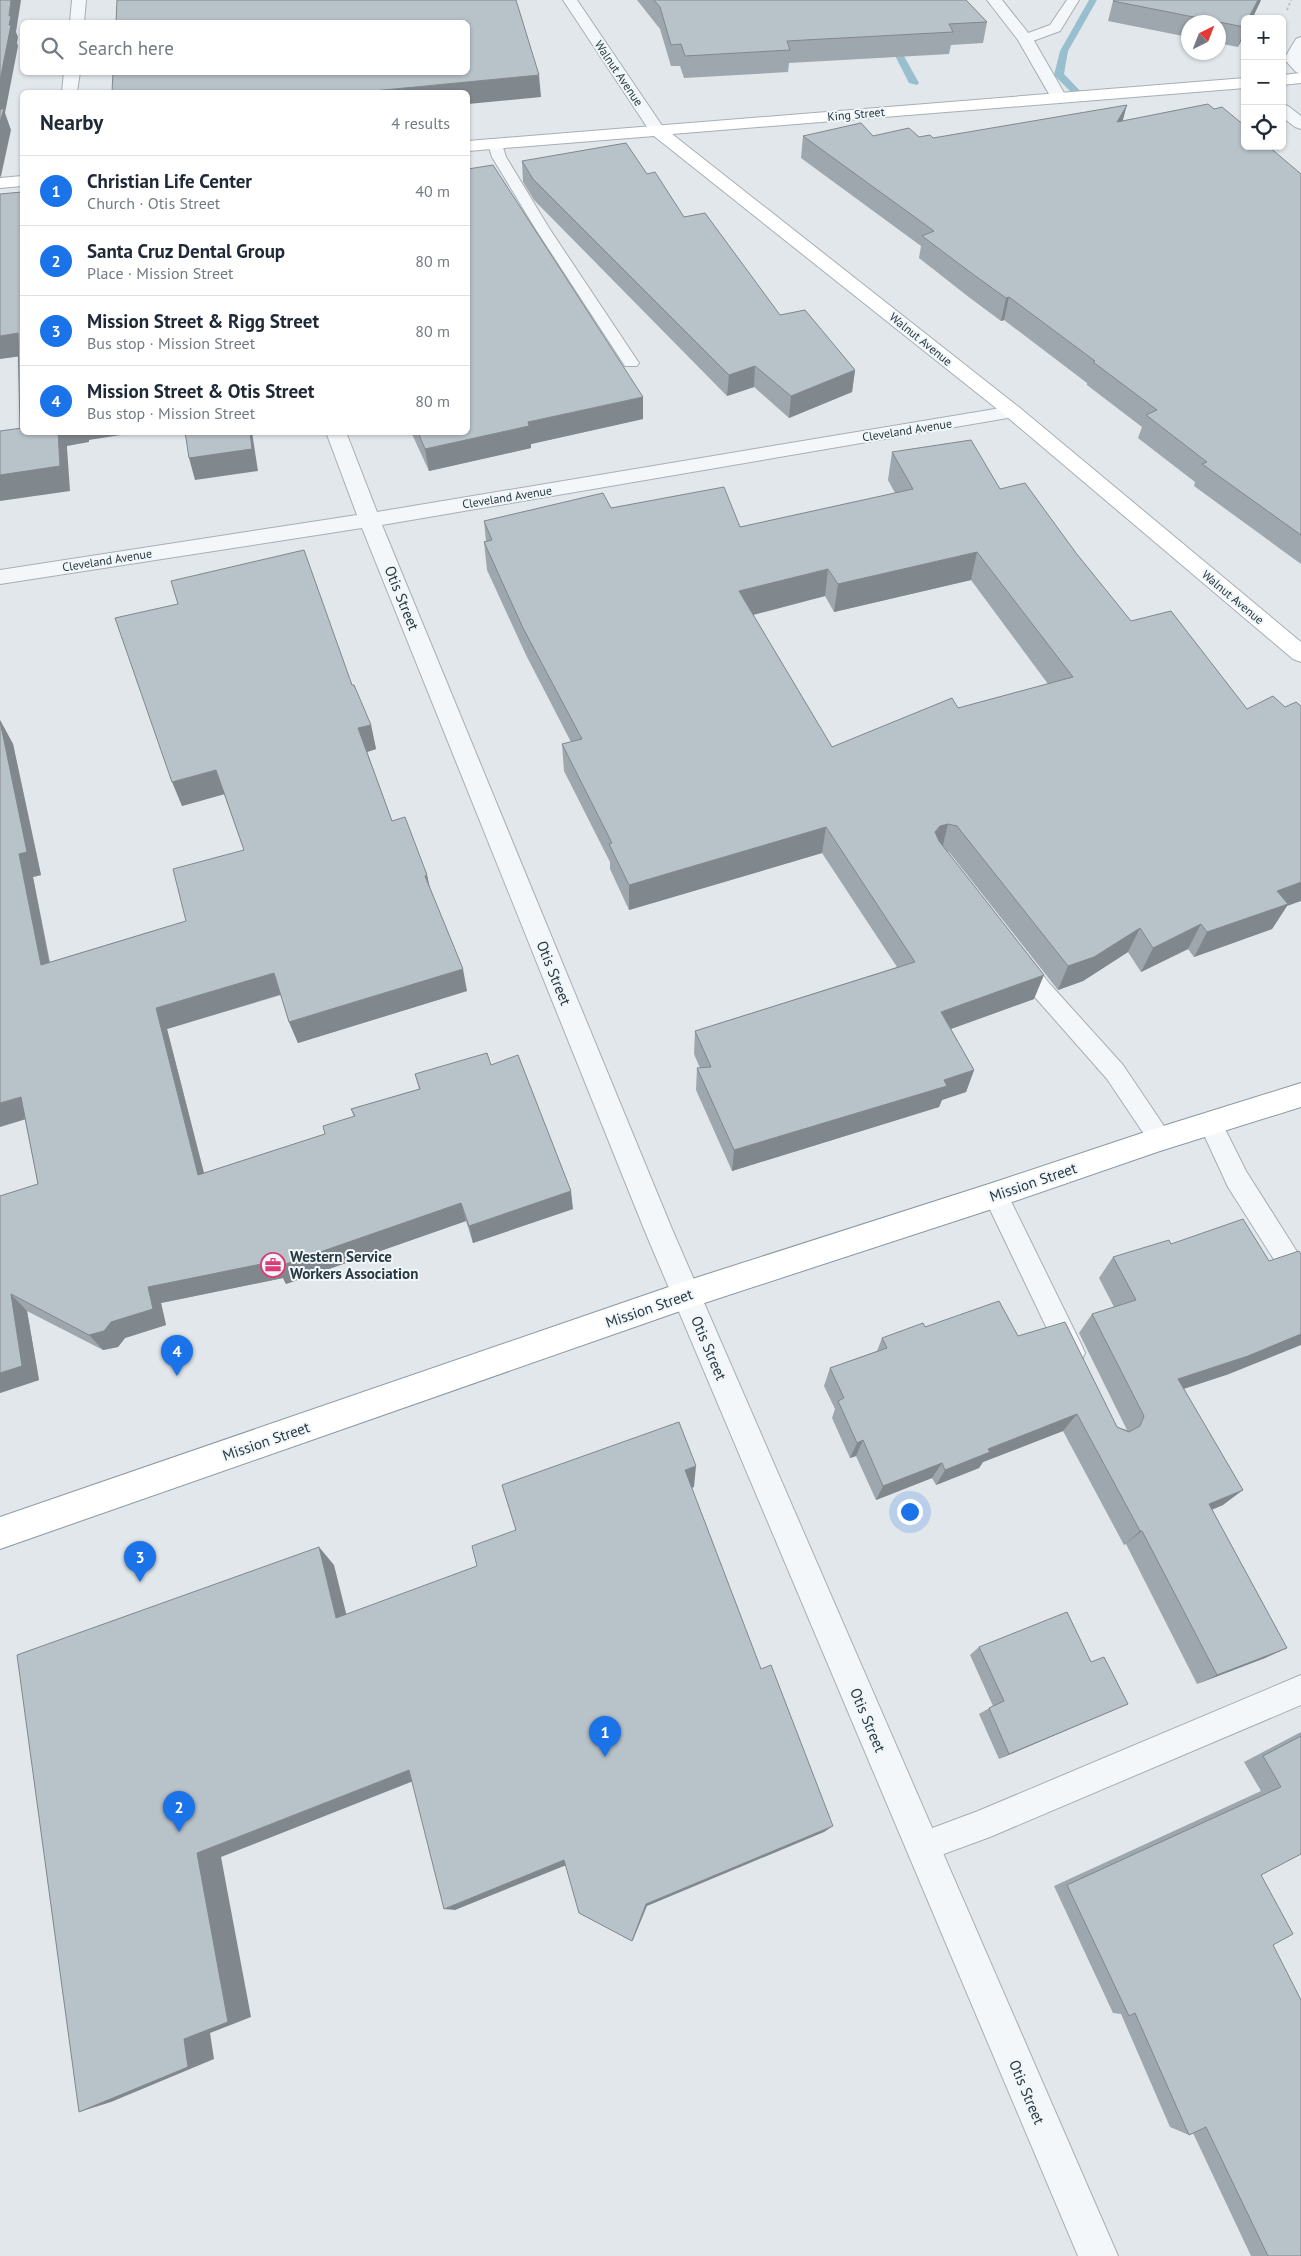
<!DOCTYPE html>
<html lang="en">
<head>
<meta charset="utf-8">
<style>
	:root { --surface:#fff; --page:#f6f6f7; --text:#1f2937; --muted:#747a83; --line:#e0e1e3; --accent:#1a73e8 }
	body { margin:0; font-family:"PT Sans",sans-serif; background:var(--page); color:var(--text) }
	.controls { position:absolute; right:15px; top:15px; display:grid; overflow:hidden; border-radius:8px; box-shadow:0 1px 4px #0004 }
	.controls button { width:45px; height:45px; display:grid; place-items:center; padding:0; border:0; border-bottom:1px solid var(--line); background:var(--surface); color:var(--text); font:25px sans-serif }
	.compass { position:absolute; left:1181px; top:15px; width:45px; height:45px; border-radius:50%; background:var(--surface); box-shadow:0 1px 4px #0004; rotate:42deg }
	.you { position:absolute; left:909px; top:1511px; width:18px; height:18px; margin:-12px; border:4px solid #fff; border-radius:50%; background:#1a73e8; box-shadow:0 0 0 8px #1a73e833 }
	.badge { display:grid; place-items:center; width:32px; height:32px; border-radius:50%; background:var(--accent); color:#fff; font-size:16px; font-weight:700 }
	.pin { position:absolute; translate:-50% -41px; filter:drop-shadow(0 1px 2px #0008) }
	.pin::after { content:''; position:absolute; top:26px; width:18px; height:15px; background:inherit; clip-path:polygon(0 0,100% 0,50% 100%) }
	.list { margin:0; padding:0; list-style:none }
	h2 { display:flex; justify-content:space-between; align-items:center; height:65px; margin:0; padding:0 20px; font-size:21px }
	h2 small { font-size:16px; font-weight:400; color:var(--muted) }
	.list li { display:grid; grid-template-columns:32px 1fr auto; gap:15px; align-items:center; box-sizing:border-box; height:70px; padding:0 20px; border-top:1px solid var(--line) }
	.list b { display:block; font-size:19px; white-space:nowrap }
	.list p { margin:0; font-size:16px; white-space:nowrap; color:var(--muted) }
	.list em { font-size:16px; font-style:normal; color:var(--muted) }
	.icon { flex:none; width:28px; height:28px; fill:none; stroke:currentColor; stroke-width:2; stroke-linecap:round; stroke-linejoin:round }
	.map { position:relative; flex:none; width:1301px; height:2256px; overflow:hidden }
	.search { position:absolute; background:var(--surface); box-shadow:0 1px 4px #0004; left:20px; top:20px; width:450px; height:55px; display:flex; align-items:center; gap:12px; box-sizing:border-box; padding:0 18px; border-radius:8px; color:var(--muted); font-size:19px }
	.panel { position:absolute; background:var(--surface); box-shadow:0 1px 4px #0004; left:20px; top:90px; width:450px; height:345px; border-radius:8px }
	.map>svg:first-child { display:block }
</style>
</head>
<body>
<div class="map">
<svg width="1301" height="2256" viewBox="0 0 1301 2256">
	<rect width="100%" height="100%" fill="#e1e7eb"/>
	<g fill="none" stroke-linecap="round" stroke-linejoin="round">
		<path fill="#99bfce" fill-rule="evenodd" d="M 1089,0 L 1097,0 L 1068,51 L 1064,74 L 1087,98 L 1082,101 L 1079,100 L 1054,75 L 1060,51 Z
			M 890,35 L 894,38 L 919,83 L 917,85 L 909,83 L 886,38 Z"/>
		<defs>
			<path id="lane" d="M 1067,0 L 1079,0 L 1060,31 L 1030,42 L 1020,42 L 1019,39 L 1020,36 L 1050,25 Z
				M 495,140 L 502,144 L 506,157 L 549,228 L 639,363 L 637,366 L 625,366 L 535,228 L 492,157 L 488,144 Z
				M 1020,953 L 1028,956 L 1049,983 L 1123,1065 L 1168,1132 L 1172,1139 L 1168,1146 L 1160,1149 L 1152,1146 L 1107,1079 L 1033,995 L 1009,962 L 1012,956 Z
				M 1211,1114 L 1219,1117 L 1246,1171 L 1301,1258 L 1301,1292 L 1292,1288 L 1228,1187 L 1199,1124 L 1203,1117 Z
				M 995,1184 L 1004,1187 L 1081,1344 L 1085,1353 L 1081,1362 L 1072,1365 L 1063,1362 L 983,1195 L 986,1187 Z
				M 1301,1675 L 1301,1705 L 990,1837 L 922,1862 L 911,1858 L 907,1847 L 911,1836 L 978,1811 Z"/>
			<path id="street" d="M 72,0 L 86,0 L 84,22 L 70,22 Z
				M 563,0 L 577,0 L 665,130 L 663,133 L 651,133 Z
				M 987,0 L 1002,0 L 1033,39 L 1067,98 L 1065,101 L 1053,101 L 1018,40 Z
				M 1301,37 L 1301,74 L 1296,72 L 1284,59 L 1296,39 Z
				M 64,72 L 80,72 L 77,92 L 62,92 Z
				M 1282,104 L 1288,106 L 1301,116 L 1301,129 L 1295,127 L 1282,117 Z
				M 1013,406 L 1020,408 L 1023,412 L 1020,416 L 382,525 L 672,1229 L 1118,2256 L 1078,2256 L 644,1229 L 362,528 L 0,584 L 0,570 L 357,515 L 326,432 L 346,432 L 377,512 Z"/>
			<path id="secondary" d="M 1301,73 L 1301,83 L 1282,85 L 1282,75 Z
				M 1245,78 L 1245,88 L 672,134 L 1020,408 L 1301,642 L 1301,662 L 1293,659 L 1006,416 L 654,136 L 468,151 L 468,141 Z
				M 22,176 L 22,186 L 0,188 L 0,178 Z"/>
			<path id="highway" d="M 1301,1083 L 1301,1107 L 1160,1151 L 995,1208 L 686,1309 L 0,1549 L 0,1517 L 686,1281 L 995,1182 L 1160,1127 Z"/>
		</defs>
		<use href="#lane" stroke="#a6afb6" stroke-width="2"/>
		<use href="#street" stroke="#a6afb6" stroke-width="2"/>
		<use href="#secondary" stroke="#a6afb6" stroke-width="2"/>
		<use href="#highway" stroke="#8798a3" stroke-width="2"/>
		<path stroke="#bbc2c6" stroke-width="2" stroke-dasharray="2.5 2.5" stroke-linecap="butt" d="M 1287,10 L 1291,0"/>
		<use href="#lane" fill="#f4f7f9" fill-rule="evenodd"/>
		<use href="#street" fill="#f4f7f9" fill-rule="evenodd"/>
		<use href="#secondary" fill="#fff" fill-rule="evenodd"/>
		<use href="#highway" fill="#fff" fill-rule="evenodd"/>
	</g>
	<path fill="#9ea7ad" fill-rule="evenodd" d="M 637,0 L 966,0 L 987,22 L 983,43 L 951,45 L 949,54 L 789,63 L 788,72 L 684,78 L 680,66 L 671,66 L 660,29 Z
		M 1261,0 L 1252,19 L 1245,19 L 1245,33 L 1238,47 L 1218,43 L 1218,22 L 1188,22 L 1188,37 L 1108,21 L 1113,1 Z
		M 1214,109 L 1301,174 L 1301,564 L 1194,486 L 1195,482 L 1138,438 L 1142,427 L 1087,385 L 1087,383 L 1004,320 L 1001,321 L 970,298 L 919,258 L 921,246 L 801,158 L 803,136 L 873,136 L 933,138 L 1122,121 Z
		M 522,161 L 647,174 L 684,217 L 780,315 L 855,370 L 852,392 L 789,418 L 754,387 L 727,396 L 534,200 L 523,182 Z
		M 643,419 L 531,444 L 531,448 L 429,471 L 411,432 L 468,432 Z
		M 892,452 L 1000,489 L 1287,906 L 1272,929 L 1194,957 L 1188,949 L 1141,972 L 1128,952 L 1083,981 L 1058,990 L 949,852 L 947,851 L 1034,999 L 951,1029 L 974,1070 L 966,1092 L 942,1100 L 939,1107 L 732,1171 L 696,1090 L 697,1068 L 700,1068 L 694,1054 L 695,1031 L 897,967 L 822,853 L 629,910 L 610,869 L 610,862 L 564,771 L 562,744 L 571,742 L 526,655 L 487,570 L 484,542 L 486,541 L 484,521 L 611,508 L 740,527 L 895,493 L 888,480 ZM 971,580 L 1048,684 L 958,708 L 832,747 L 753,615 L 825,596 L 834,612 Z
		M 352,685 L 371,725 L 376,749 L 367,752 L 392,821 L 427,875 L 430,889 L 467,991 L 298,1043 L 289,1022 L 281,995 L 167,1029 L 204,1173 L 325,1134 L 354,1117 L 351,1109 L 419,1089 L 415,1074 L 491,1065 L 573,1209 L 473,1243 L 466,1221 L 286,1284 L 283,1278 L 161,1303 L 166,1325 L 125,1338 L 118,1347 L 103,1350 L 27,1311 L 39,1380 L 0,1393 L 0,1196 L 38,1184 L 25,1120 L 0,720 L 13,744 L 41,875 L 33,877 L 50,962 L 186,921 L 244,850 L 224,794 L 182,806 Z
		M 1113,1257 L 1229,1374 L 1184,1389 L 1223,1505 L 1212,1510 L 1287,1648 L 1265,1658 L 1197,1684 L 1126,1544 L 1124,1545 L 1063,1431 L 983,1462 L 979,1468 L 936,1485 L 932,1478 L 876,1500 L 856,1456 L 850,1458 L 832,1418 L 835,1409 L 824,1386 L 830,1368 L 877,1351 L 882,1338 L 925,1327 L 1018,1336 L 1117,1427 L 1127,1430 L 1079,1333 L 1092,1314 L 1114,1307 L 1099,1278 Z
		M 979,1647 L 1091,1662 L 1114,1710 L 999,1759 L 979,1714 L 993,1706 L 970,1655 Z
		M 1301,1732 L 1301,1854 L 1261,1875 L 1273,1945 L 1301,2256 L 1251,2256 L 1193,2133 L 1189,2135 L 1170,2127 L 1121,2014 L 1113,2013 L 1054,1886 L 1261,1791 L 1244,1762 Z"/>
	<path fill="#81888d" d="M 11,0 L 21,0 L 16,32 L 18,37 L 17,43 L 18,46 L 5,113 L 11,130 L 1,176 L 0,177 L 0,80 L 9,25 L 9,16 Z
		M 1258,0 L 1261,0 L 1252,19 L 1248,19 Z
		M 1245,26 L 1245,33 L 1238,47 Z
		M 539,75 L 541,97 L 468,104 L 468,92 L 363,92 Z
		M 1127,105 L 1121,127 L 1117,122 Z
		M 1009,297 L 1004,320 L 1001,321 L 1006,298 Z
		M 18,333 L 22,356 L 0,359 L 0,336 Z
		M 755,366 L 754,387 L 727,396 L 729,375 Z
		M 855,370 L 852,392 L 789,418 L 791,396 Z
		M 643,397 L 643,419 L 531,444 L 531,448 L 429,471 L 425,449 L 528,422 Z
		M 22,432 L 140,432 L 89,440 L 89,442 L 67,446 L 67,448 L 70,491 L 0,501 L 0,475 Z
		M 250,432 L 252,432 L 258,471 L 195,480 L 189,458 Z
		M 977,552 L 971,580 L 834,612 L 838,584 Z
		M 828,569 L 825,596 L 737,619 L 739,591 Z
		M 0,720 L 13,744 L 41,875 L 33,877 L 54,987 L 41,965 L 19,854 Z
		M 371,725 L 376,749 L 364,753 L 358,728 Z
		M 216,770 L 225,794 L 182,806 L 172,782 Z
		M 948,824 L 942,849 L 935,832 L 940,826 Z
		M 826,827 L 822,853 L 629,910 L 629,885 Z
		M 427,875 L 432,898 L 425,876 Z
		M 1301,882 L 1301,901 L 1287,906 L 1272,929 L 1194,957 L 1207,932 L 1277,891 Z
		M 1201,924 L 1188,949 L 1141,972 L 1153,948 Z
		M 1140,928 L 1128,952 L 1083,981 L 1058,990 L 1068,966 Z
		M 463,969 L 467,991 L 298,1043 L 289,1022 Z
		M 274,973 L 282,994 L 167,1029 L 209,1193 L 198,1175 L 156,1008 Z
		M 1044,975 L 1034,999 L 934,1035 L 941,1012 Z
		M 974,1070 L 966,1092 L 942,1100 L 939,1107 L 732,1171 L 734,1150 Z
		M 21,1097 L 36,1116 L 0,1127 L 0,1103 Z
		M 571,1191 L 573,1209 L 473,1243 L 469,1226 Z
		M 461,1203 L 466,1221 L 286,1284 L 283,1278 L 161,1303 L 166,1325 L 125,1338 L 118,1347 L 103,1350 L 89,1335 L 148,1287 Z
		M 11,1294 L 27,1311 L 39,1380 L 0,1393 L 0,1373 Z
		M 1301,1334 L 1301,1345 L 1229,1374 L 1161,1396 L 1178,1379 Z
		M 1077,1414 L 1063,1431 L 983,1462 L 979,1468 L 936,1485 L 945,1470 L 988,1449 Z
		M 863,1440 L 856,1456 L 850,1458 L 857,1443 Z
		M 942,1463 L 932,1478 L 876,1500 L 883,1486 Z
		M 696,1466 L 694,1487 L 684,1491 L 685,1470 Z
		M 1243,1490 L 1223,1505 L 1190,1518 L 1209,1504 Z
		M 1140,1531 L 1142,1531 L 1124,1545 Z
		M 319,1547 L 334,1565 L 351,1633 L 336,1618 Z
		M 1287,1648 L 1265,1658 L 1197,1684 L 1217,1675 Z
		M 1128,1704 L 1114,1710 L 999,1759 L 1009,1754 Z
		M 409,1770 L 421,1778 L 221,1857 L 251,2017 L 210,2033 L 214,2059 L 111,2102 L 79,2112 L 184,2039 L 197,1853 Z
		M 833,1826 L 824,1832 L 647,1906 L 633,1940 L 632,1941 L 646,1904 Z
		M 564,1860 L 569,1864 L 455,1910 L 444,1909 Z"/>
	<path fill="#b8c2c9" stroke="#81888d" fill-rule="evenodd" d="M 0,0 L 11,0 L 9,16 L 11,16 L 9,25 L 11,25 L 0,80 Z
		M 117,0 L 516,0 L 539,75 L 363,92 L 112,92 L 113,72 L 468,72 L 468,22 L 116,22 Z
		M 654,0 L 966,0 L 987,22 L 949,24 L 953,32 L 787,41 L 790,50 L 685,56 L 681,44 L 671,45 L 660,7 Z
		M 1114,0 L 1258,0 L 1248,19 L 1245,19 L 1244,27 L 1113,1 Z
		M 1208,104 L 1214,109 L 1222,107 L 1245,126 L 1245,146 L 1268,146 L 1301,174 L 1301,535 L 1202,464 L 1207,462 L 1146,415 L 1157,410 L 1093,362 L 1095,361 L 1009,297 L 1006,298 L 974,275 L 922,236 L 934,231 L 803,136 L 861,123 L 873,136 L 909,128 L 919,137 L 930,135 L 933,138 L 1127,105 L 1117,122 Z
		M 4,108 L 0,123 L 0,110 Z
		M 626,143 L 647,174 L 655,172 L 684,217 L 705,213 L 780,315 L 805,310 L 855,370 L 791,396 L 755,366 L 729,375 L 533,179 L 522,161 Z
		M 493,165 L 643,397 L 528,422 L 529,426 L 425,449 L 418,432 L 468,432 L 468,169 Z
		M 22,192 L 22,428 L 20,429 L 18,333 L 0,336 L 0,194 Z
		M 22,428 L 22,432 L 58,432 L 60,466 L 0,475 L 0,431 Z
		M 185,432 L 250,432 L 252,449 L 189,458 Z
		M 971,440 L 1000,489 L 1025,483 L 1076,553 L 1131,621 L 1171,611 L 1247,709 L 1273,696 L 1285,707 L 1296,702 L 1301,706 L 1301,882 L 1277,891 L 1288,904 L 1207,932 L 1201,924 L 1153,948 L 1140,928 L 1094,957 L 1068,966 L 957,826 L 948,824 L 940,826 L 935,832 L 939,841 L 1044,975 L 941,1012 L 974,1070 L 944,1080 L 947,1086 L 734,1150 L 697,1068 L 711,1067 L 695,1031 L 915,962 L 826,827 L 629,885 L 609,844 L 612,843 L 562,744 L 582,739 L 523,628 L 484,542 L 492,540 L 484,521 L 603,493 L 611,508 L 724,487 L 740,527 L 913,489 L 892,452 ZM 977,552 L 1073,677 L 958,708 L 952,698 L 832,747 L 739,591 L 828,569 L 838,584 Z
		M 304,550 L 352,685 L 354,685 L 371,725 L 358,728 L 392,821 L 405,817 L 427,875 L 425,876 L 463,969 L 289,1022 L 274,973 L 156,1008 L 198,1175 L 325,1134 L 323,1126 L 355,1116 L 351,1109 L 420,1089 L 415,1074 L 487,1053 L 491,1065 L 518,1055 L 571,1191 L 469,1226 L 461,1203 L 277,1267 L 276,1261 L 148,1287 L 153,1309 L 111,1322 L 104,1331 L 89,1335 L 11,1294 L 22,1366 L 0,1373 L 0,1196 L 38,1184 L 21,1097 L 0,1103 L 0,721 L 27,852 L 19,854 L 41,965 L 186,921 L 173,869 L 244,850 L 216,770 L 172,782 L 115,618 L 178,604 L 171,581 Z
		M 1243,1219 L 1269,1261 L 1299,1251 L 1301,1254 L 1301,1334 L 1248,1356 L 1178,1379 L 1243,1490 L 1209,1504 L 1287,1648 L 1217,1675 L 1142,1531 L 1140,1531 L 1077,1414 L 988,1449 L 990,1452 L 945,1470 L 942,1463 L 883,1486 L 863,1440 L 857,1443 L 838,1401 L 844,1398 L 830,1368 L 887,1348 L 882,1338 L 923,1323 L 925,1327 L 999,1301 L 1018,1336 L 1065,1322 L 1117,1427 L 1129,1432 L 1140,1426 L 1144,1416 L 1092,1314 L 1136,1300 L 1113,1257 L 1169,1240 L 1171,1244 Z
		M 679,1422 L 696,1466 L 685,1470 L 761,1669 L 771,1665 L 833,1826 L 646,1904 L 632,1941 L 579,1913 L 564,1860 L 444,1909 L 409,1770 L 197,1853 L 228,2022 L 184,2039 L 188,2067 L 79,2112 L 17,1655 L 319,1547 L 336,1618 L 477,1566 L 472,1546 L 516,1530 L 502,1485 Z
		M 1067,1612 L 1091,1662 L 1104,1657 L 1128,1704 L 1009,1754 L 989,1708 L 1004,1701 L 979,1647 Z
		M 1301,1736 L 1301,1854 L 1261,1875 L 1293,1934 L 1273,1945 L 1301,2000 L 1301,2256 L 1268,2256 L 1206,2127 L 1189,2135 L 1135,2013 L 1129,2016 L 1067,1885 L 1281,1787 L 1263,1756 Z"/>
	<defs>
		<symbol id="office-ring" viewBox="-11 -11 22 22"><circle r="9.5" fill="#f1f6f8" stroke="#db3b78" stroke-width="1.5"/><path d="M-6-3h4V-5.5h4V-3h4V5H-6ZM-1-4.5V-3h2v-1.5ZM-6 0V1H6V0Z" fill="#db3b78"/></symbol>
	</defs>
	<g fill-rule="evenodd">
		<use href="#office-ring" x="259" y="1251" width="28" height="28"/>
	</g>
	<g text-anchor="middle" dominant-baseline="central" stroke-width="4" stroke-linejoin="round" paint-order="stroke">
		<g font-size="12" fill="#283944" stroke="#f1f6f8">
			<text transform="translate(619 73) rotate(56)">Walnut Avenue</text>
			<text transform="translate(856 114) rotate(-5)">King Street</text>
			<text transform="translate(921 339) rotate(39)">Walnut Avenue</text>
			<text transform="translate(907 430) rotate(-9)">Cleveland Avenue</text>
			<text transform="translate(507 497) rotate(-9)">Cleveland Avenue</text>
			<text transform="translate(107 560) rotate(-9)">Cleveland Avenue</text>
			<text transform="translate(1233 597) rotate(40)">Walnut Avenue</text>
		</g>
		<g font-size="15" fill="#283944" stroke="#f1f6f8">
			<text transform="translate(402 598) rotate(68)">Otis Street</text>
			<text transform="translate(554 973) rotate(68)">Otis Street</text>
			<text transform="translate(1033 1182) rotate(-19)">Mission Street</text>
			<text transform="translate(649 1308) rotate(-19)">Mission Street</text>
			<text transform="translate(709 1348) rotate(67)">Otis Street</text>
			<text transform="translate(266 1441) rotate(-19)">Mission Street</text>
			<text transform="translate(868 1720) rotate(67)">Otis Street</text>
			<text transform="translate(1027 2092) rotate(67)">Otis Street</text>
		</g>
		<g font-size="15" font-weight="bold" fill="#283944" stroke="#f1f6f8" text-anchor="start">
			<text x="290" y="1256">Western Service<tspan x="290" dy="17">Workers Association</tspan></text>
		</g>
	</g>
</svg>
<div class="controls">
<button>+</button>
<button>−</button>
<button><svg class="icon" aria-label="locate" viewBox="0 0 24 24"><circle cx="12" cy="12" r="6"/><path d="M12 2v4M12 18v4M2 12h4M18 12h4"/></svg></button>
</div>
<svg class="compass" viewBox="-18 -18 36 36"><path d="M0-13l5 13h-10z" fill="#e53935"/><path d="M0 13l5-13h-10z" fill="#747a83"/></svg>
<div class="you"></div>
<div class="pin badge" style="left:605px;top:1757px">1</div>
<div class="pin badge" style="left:179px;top:1832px">2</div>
<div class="pin badge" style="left:140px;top:1582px">3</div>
<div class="pin badge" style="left:177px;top:1376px">4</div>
<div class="search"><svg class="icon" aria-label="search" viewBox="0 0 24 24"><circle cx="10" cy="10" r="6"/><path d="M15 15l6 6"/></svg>Search here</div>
<section class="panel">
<h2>Nearby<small>4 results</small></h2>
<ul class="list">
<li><span class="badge">1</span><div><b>Christian Life Center</b><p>Church · Otis Street</p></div><em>40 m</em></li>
<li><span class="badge">2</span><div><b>Santa Cruz Dental Group</b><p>Place · Mission Street</p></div><em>80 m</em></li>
<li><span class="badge">3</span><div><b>Mission Street &amp; Rigg Street</b><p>Bus stop · Mission Street</p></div><em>80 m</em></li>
<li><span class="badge">4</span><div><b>Mission Street &amp; Otis Street</b><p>Bus stop · Mission Street</p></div><em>80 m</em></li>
</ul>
</section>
</div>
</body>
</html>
